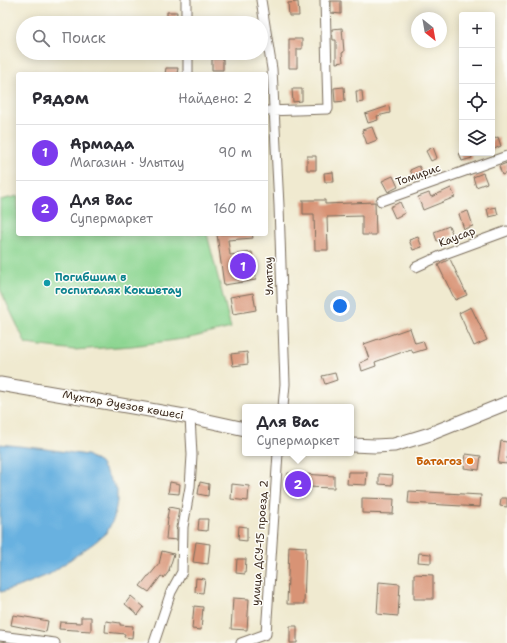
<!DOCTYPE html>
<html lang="ru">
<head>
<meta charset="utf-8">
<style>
	:root { --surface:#fff; --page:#f2f2f3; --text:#2b2b33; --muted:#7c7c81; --line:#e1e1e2; --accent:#7c3aed }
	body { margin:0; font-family:"Shantell Sans",sans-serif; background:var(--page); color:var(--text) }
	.controls { position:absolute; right:12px; top:12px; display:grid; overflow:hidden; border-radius:4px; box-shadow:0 2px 10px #0003 }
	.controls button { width:36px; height:36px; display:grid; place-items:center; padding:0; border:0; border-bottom:1px solid var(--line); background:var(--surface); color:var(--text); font:20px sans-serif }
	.compass { position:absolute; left:411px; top:12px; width:36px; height:36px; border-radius:50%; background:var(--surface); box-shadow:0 2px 10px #0003; rotate:149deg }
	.you { position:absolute; left:340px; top:306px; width:14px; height:14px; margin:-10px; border:3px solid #fff; border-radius:50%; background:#1a73e8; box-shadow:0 0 0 6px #1a73e833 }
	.badge { display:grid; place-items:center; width:26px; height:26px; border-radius:50%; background:var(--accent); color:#fff; font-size:13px; font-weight:700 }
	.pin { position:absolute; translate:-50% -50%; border:2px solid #fff; box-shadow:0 1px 4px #0006 }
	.popup { position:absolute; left:242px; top:404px; width:112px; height:52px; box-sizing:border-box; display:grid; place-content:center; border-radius:4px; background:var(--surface); filter:drop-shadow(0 1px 3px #0005); font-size:13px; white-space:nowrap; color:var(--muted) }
	.popup b { font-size:15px; color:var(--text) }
	.popup::after { content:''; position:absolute; left:50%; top:100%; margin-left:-8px; border:8px solid transparent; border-top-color:var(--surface) }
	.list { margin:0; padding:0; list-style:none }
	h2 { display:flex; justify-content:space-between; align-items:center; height:52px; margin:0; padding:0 16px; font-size:17px }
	h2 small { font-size:13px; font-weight:400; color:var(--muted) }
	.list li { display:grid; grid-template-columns:26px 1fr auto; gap:12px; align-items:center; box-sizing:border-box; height:56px; padding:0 16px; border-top:1px solid var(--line) }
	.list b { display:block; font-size:15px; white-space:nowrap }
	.list p { margin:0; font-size:13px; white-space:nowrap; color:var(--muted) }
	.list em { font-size:13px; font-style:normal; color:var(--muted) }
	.icon { flex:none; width:22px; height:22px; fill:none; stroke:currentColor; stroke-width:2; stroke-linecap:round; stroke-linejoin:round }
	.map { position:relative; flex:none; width:507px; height:643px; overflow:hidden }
	.search { position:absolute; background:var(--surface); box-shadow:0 2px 10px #0003; left:16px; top:16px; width:252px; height:44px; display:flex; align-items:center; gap:10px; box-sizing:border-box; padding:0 14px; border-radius:22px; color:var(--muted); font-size:15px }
	.panel { position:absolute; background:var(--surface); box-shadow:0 2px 10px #0003; left:16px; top:72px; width:252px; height:164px; border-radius:4px }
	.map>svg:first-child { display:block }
</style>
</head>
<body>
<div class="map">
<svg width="507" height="643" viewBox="0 0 507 643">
	<rect width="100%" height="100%" fill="#fdfcf7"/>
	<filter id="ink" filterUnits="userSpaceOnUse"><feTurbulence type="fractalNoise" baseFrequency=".025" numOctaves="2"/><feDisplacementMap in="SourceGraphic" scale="8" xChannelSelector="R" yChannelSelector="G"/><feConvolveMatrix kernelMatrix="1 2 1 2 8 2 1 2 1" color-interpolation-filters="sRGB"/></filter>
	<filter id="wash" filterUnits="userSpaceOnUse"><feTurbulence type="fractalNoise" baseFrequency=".012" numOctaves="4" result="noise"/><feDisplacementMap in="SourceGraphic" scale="16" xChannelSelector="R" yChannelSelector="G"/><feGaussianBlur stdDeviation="0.9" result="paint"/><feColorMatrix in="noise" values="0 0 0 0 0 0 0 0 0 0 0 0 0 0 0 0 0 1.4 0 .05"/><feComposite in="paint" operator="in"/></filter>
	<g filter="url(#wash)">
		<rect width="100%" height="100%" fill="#f0ead0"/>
		<path fill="#8cd591" stroke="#648058" d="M 18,196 L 18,234 L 207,234 L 231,328 L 190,338 L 132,346 L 74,350 L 26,344 L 0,289 L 0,200 Z"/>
		<path fill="#68b1e0" stroke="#526e7f" d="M 0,444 L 46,449 L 87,455 L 100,463 L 117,490 L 117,501 L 114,518 L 107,532 L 94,543 L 61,566 L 50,574 L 21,586 L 1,592 L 0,592 Z"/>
		<g id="blocks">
			<path fill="#d89374" d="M 331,1 L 341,1 L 341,14 L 331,13 Z
				M 298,2 L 299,16 L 289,16 L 288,3 Z
				M 167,12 L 177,12 L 176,23 L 167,23 Z
				M 342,28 L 344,52 L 342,53 L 343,62 L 336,63 L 336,40 L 333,40 L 332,29 Z
				M 289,39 L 302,39 L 302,49 L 297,49 L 297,68 L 289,68 Z
				M 212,59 L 223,59 L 223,70 L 212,70 Z
				M 166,68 L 178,68 L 177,74 L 165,74 Z
				M 344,87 L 345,101 L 335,102 L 334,88 Z
				M 292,89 L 302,89 L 302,101 L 293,102 Z
				M 356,91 L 362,91 L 363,102 L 357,103 Z
				M 389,106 L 390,113 L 377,116 L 378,120 L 368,123 L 365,114 Z
				M 372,127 L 377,140 L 367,144 L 362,130 Z
				M 498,137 L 501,146 L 492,150 L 492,140 Z
				M 433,147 L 437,158 L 431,161 L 426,151 Z
				M 459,153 L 470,153 L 472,158 L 462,161 Z
				M 307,156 L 316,156 L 316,170 L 307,170 Z
				M 507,163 L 507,173 L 502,175 L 499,166 Z
				M 419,166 L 424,175 L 415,180 L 410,170 Z
				M 333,172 L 334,182 L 325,182 L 324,173 Z
				M 483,173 L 487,183 L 476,187 L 473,177 Z
				M 393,176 L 398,187 L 388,192 L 382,181 Z
				M 451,188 L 455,197 L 423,210 L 418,197 L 429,193 L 431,197 Z
				M 303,200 L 325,200 L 325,204 L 375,202 L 376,235 L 362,235 L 362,216 L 327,217 L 328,250 L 315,250 L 314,214 L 303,214 Z
				M 400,202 L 405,213 L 395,218 L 390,207 Z
				M 496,207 L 498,215 L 489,217 L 487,209 Z
				M 468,211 L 473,226 L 464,229 L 459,214 Z
				M 449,226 L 453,235 L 437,241 L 434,232 Z
				M 217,234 L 252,234 L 253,238 L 228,240 L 230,255 L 252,252 L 256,280 L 224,285 Z
				M 418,237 L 422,247 L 413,250 L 409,240 Z
				M 450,259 L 467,295 L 455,300 L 438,265 Z
				M 253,293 L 256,310 L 233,314 L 230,297 Z
				M 471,307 L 487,340 L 474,346 L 459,313 Z
				M 410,328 L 415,343 L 423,341 L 426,349 L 413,353 L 411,349 L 375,362 L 376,366 L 362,371 L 360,363 L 369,359 L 364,344 Z
				M 247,352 L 248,364 L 233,366 L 231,354 Z
				M 335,373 L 337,380 L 325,384 L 322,376 Z
				M 501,441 L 507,442 L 507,464 L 498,463 Z
				M 466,454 L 481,456 L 479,470 L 464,468 Z
				M 348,472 L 367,472 L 366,485 L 347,484 Z
				M 288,473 L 334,476 L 334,488 L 307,487 L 306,492 L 286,491 Z
				M 379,474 L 393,475 L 392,485 L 379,484 Z
				M 170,482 L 180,484 L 179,494 L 168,493 Z
				M 200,482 L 209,484 L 208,496 L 198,494 Z
				M 232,484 L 249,486 L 248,501 L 231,499 Z
				M 409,491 L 481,495 L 480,507 L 408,503 Z
				M 362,498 L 394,499 L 393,514 L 362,513 Z
				M 501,498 L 507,498 L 507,507 L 500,506 Z
				M 169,507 L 179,509 L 176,528 L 177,529 L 177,540 L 166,539 L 168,518 L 167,518 Z
				M 199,519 L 208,519 L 207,531 L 198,530 Z
				M 239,526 L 247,527 L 247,541 L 238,540 Z
				M 196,542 L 210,544 L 208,564 L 193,562 Z
				M 289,546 L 306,547 L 304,604 L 287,604 Z
				M 162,551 L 174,554 L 169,570 L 170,570 L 164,578 L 161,576 L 149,592 L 140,586 L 148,576 L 149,576 L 159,564 Z
				M 419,553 L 431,554 L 431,563 L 418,562 Z
				M 237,559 L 246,559 L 245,574 L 236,573 Z
				M 414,574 L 433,575 L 433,599 L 414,599 Z
				M 196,578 L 205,579 L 203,593 L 195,592 Z
				M 379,582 L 400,584 L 398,616 L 377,614 Z
				M 131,596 L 144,607 L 138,615 L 125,604 Z
				M 233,598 L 249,599 L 247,630 L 231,629 Z
				M 194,606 L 203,607 L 201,630 L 192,629 Z
				M 13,615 L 32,618 L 48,621 L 46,632 L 11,625 Z
				M 81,617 L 91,617 L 91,631 L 59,629 L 60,622 L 81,623 Z
				M 106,621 L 120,623 L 120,625 L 133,626 L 132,638 L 124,637 L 125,634 L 105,632 Z
				M 290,626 L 297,626 L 297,643 L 290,643 Z"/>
		</g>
	</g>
	<g filter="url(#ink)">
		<use href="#blocks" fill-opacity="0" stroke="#7a6d5c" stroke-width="1"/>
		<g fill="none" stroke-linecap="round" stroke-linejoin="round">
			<defs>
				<path id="street" d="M 186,0 L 186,23
					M 261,0 L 272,69 L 279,206 L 285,384 L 283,407
					M 188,53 L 188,74
					M 266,111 L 328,109 L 325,0
					M 381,201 L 507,156
					M 416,267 L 447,253 L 507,231
					M 0,636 L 55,643
					M 154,643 L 171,592 L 182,572 L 183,527 L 190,487 L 192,455 L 190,417
					M 241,643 L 266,634 L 278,453"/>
				<path id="secondary" d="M 0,384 L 190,417 L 245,429
					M 351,445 L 375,446 L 394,445 L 430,434 L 507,403"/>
			</defs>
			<use href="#street" stroke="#7a6d5c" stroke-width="11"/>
			<use href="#secondary" stroke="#7a6d5c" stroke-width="15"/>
			<use href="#street" stroke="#fff" stroke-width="9"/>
			<use href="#secondary" stroke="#fff" stroke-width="13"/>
		</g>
	</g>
	<circle fill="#0f9aa8" stroke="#fdfcf7" stroke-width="1.5" cx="47" cy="283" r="4"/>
	<circle fill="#e8710a" stroke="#fdfcf7" stroke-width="1.5" cx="470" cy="461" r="4"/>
	<g text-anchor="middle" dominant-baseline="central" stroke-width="3" stroke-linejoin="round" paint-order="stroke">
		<g font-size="11" fill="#3b2a1e" stroke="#fdfcf7">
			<text transform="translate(418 175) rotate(-19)">Томирис</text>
			<text transform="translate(457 237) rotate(-21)">Каусар</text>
			<text transform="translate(269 276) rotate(-92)">Улытау</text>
			<text transform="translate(123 405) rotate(10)">Мұхтар Әуезов көшесі</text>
			<text transform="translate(260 543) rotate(-86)">улица ДСУ-15 проезд 2</text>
		</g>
		<g font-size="11" font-weight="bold" fill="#0d838f" stroke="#fdfcf7" text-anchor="start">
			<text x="55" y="277">Погибшим в<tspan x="55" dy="13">госпиталях Кокшетау</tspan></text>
		</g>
		<g font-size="11" font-weight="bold" fill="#c56008" stroke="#fdfcf7" text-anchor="end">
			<text x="462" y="461">Батагоз</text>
		</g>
	</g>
</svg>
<div class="controls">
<button>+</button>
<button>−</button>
<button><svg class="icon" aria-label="locate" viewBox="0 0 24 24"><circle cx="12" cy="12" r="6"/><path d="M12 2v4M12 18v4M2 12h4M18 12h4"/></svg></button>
<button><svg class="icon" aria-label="layers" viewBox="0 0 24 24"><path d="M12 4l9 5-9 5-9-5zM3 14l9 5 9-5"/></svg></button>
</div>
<svg class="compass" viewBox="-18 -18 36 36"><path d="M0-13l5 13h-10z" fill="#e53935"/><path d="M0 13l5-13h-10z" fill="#7c7c81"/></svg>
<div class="you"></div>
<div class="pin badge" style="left:243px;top:266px">1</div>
<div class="pin badge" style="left:298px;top:484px">2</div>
<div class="popup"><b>Для Вас</b>Супермаркет</div>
<div class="search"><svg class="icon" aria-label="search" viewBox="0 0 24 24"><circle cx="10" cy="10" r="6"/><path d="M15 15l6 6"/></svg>Поиск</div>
<section class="panel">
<h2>Рядом<small>Найдено: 2</small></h2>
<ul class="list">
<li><span class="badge">1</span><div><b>Армада</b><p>Магазин · Улытау</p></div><em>90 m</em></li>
<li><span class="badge">2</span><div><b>Для Вас</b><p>Супермаркет</p></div><em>160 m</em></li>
</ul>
</section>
</div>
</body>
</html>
